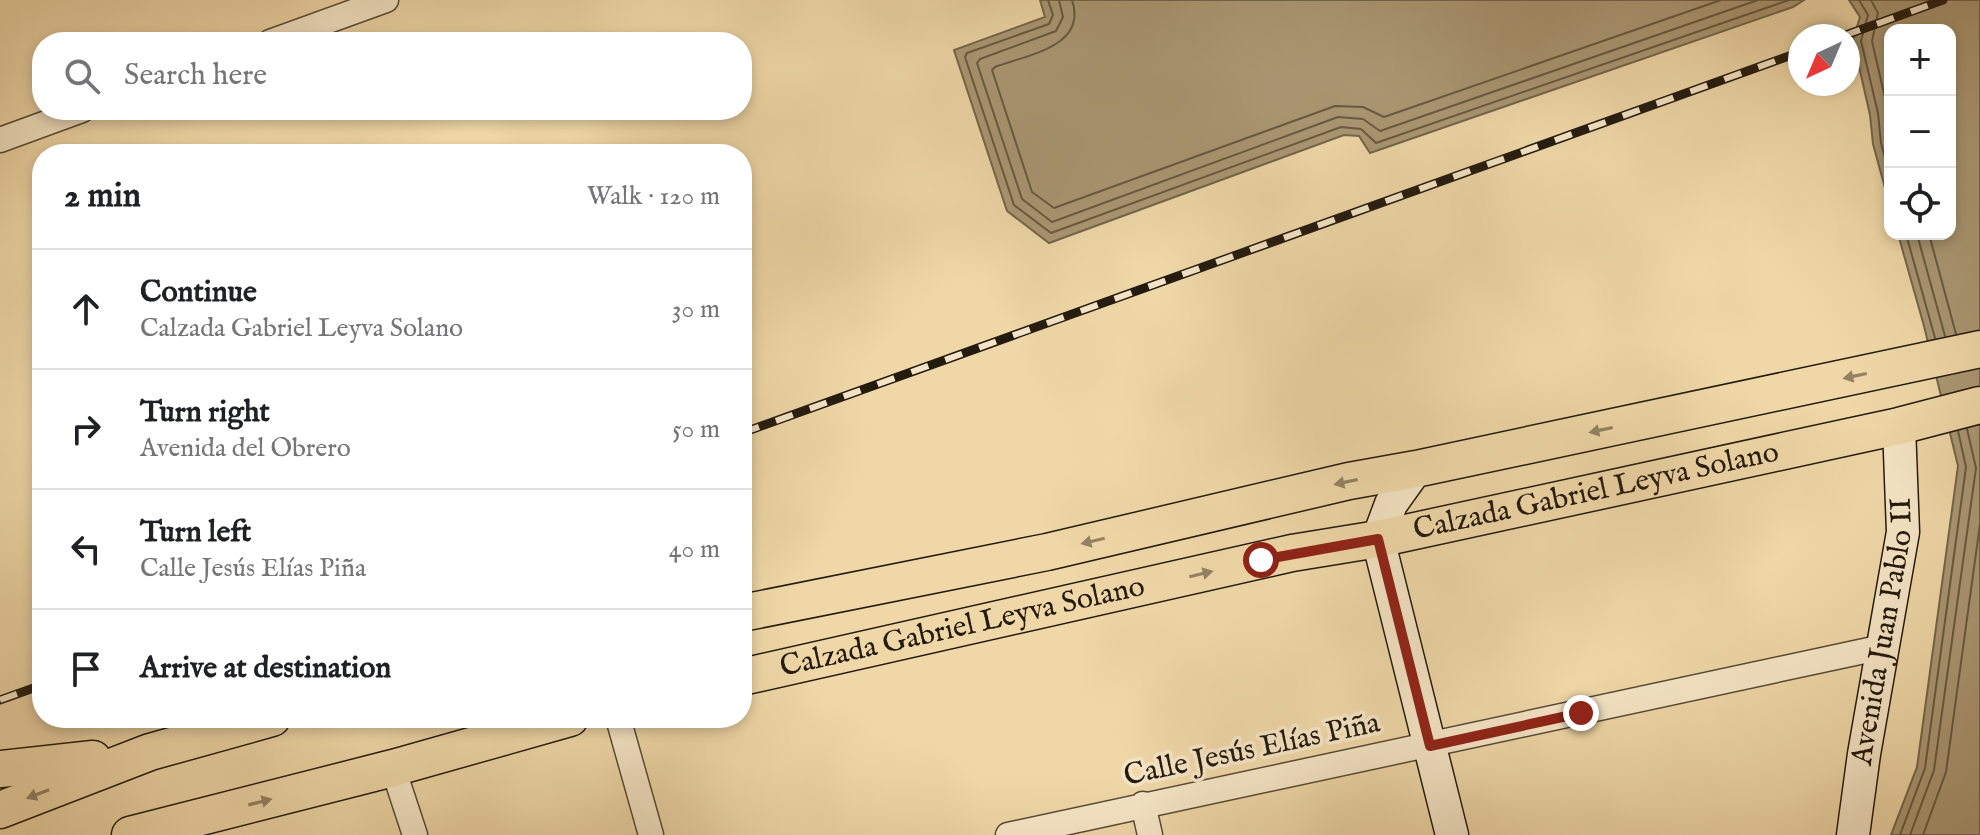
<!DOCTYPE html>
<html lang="en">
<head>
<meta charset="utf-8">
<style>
	:root { --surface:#fff; --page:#f2f2f2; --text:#202124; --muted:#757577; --line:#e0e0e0 }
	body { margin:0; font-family:"IM FELL English",serif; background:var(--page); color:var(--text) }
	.controls { position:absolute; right:24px; top:24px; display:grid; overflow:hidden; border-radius:16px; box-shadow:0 4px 12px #0003 }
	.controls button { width:72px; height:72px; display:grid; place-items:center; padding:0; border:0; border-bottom:2px solid var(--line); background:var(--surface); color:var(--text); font:40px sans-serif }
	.compass { position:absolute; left:1788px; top:24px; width:72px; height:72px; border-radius:50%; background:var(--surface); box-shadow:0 4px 12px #0003; rotate:224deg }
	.stop { position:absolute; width:24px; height:24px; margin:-18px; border:6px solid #8f2418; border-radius:50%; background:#fff }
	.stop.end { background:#8f2418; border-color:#fff; box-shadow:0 2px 8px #0008 }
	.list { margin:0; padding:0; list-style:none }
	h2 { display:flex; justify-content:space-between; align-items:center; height:104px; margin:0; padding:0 32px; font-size:34px }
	h2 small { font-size:26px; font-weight:400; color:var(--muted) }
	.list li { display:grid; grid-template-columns:52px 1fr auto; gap:24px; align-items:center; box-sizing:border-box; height:120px; padding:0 32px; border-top:2px solid var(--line) }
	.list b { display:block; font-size:30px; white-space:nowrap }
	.list p { margin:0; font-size:26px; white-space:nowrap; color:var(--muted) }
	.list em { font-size:26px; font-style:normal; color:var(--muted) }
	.icon { flex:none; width:44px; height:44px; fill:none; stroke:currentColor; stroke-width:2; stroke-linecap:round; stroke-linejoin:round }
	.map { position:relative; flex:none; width:1980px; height:835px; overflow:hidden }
	.search { position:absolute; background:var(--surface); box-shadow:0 4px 12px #0003; left:32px; top:32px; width:720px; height:88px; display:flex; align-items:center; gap:20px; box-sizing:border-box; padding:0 28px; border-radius:32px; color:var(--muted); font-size:30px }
	.panel { position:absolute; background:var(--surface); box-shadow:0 4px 12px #0003; left:32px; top:144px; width:720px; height:584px; border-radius:32px }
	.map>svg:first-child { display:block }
</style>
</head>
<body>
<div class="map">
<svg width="1980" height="835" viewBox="0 0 1980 835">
	<rect width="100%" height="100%" fill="#efd7a7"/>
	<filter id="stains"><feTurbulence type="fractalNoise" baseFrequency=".0025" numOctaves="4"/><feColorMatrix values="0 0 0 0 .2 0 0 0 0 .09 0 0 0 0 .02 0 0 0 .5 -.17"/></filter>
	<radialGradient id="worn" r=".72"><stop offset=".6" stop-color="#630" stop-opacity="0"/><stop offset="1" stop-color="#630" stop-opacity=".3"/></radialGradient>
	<path fill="#aa9773" stroke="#74654b" stroke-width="2" d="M 1040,0 L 1804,0 L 1793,7 L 1370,153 L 1359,136 L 1344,135 L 1049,243 L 1007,211 L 954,50 L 1045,17 Z
		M 1849,0 L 1980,0 L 1980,835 L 1891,835 L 1917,767 L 1958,466 L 1924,326 L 1898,234 L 1950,234 L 1950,30 L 1890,30 L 1890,206 L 1873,144 L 1870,115 L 1853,40 L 1860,17 Z"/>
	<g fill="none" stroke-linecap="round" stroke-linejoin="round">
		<path stroke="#675941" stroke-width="2" d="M 1048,0 L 1053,15 L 1049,24 L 967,53 L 965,57 L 1014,205 L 1051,233 L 1341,127 L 1361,129 L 1376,143 L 1789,0
			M 1059,0 L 1063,17 L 1056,31 L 980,59 L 977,63 L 1022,199 L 1052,222 L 1338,117 L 1363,119 L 1380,131 L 1758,0
			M 1072,0 C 1088,47 1026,55 995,67 L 992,70 L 1032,192 L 1054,208 L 1335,106 L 1363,107 L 1384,117 L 1721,0
			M 1859,0 L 1868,15 L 1861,41 L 1878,113 L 1881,143 L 1890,176
			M 1871,0 L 1878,13 L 1872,41 L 1888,111 L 1890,134
			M 1906,234 L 1935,338
			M 1917,234 L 1945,336
			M 1929,234 L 1956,334
			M 1900,835 L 1925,768 L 1966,467 L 1958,431
			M 1910,835 L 1934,770 L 1976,468 L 1967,429
			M 1923,835 L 1946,772 L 1980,524"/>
		<defs>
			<path id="minor" d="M 270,42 L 386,0
				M 0,140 L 82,110
				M 618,718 L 651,835
				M 393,768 L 415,835
				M 1143,804 L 1150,835
				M 1008,835 L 1883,647"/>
			<g id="secondary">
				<path d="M 1416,469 L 1391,504 L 1378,539 L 1452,835"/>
				<path id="s1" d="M 1853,835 L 1864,754 L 1903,532 L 1899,426"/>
			</g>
			<g id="primary">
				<path d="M 742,613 L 1047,552 L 1349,481 L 1416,469 L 1980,349"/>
				<path id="s2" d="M 742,677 L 1292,553 L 1378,539 L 1899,426 L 1980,405"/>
				<path d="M 0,769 L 93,759"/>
				<path d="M 0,810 L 150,752 L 272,718"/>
				<path d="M 130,835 L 393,768 L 570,718"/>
			</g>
		</defs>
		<use href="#minor" stroke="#574a35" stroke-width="27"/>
		<use href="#secondary" stroke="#241b0f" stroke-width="35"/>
		<use href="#primary" stroke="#241b0f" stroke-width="39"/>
		<use href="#minor" stroke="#f5e5c6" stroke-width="24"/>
		<use href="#secondary" stroke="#f5e5c6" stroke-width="32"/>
		<use href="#primary" stroke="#efd7a7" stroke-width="36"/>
		<defs>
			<path id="rail" d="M 1843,36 L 1943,0
				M 742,433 L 1800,52
				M 0,700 L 42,685"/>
		</defs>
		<use href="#rail" stroke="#241b0f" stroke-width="9"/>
		<use href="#rail" stroke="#f5e5c6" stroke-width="6" stroke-dasharray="18" stroke-linecap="butt"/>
	</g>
	<defs><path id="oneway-solid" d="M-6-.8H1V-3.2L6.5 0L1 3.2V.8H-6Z" transform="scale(2)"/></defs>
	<g fill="#948263">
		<use href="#oneway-solid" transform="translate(1855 376) rotate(168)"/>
		<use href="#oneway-solid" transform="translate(1601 430) rotate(168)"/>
		<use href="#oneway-solid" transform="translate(1346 482) rotate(168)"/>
		<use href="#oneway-solid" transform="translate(1093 541) rotate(167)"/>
		<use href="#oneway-solid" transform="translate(1201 574) rotate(-13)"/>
		<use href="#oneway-solid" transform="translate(38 794) rotate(159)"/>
		<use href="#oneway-solid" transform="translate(260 802) rotate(-14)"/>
	</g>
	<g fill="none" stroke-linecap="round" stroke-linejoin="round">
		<path stroke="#8f2418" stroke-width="10" d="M 1261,560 L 1378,539 L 1430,746 L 1581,713"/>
	</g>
	<g text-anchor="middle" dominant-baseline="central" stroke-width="7" stroke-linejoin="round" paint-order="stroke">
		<g font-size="30" fill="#241b0f" stroke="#f5e5c6">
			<text stroke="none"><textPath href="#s2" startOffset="874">Calzada Gabriel Leyva Solano</textPath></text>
			<text stroke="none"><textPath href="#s2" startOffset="226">Calzada Gabriel Leyva Solano</textPath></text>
			<text stroke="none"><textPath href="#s1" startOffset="206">Avenida Juan Pablo II</textPath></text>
			<text transform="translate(1252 750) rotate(-12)">Calle Jesús Elías Piña</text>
		</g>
	</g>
	<rect width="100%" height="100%" filter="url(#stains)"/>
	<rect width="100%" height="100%" fill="url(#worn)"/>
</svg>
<div class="controls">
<button>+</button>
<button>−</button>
<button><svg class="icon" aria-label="locate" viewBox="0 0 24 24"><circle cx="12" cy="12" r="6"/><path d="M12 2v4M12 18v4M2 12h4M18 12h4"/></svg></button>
</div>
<svg class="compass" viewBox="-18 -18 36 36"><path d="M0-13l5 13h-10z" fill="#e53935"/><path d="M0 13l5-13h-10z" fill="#757577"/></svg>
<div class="stop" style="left:1261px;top:560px"></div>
<div class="stop end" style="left:1581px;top:713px"></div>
<div class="search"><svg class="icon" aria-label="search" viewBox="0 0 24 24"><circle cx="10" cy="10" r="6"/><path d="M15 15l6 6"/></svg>Search here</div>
<section class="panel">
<h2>2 min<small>Walk · 120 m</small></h2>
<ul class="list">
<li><svg class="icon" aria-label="ahead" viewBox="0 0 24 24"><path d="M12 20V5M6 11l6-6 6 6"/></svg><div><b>Continue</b><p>Calzada Gabriel Leyva Solano</p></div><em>30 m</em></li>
<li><svg class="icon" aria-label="right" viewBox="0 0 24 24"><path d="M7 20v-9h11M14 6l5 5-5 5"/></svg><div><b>Turn right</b><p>Avenida del Obrero</p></div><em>50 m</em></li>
<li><svg class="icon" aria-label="left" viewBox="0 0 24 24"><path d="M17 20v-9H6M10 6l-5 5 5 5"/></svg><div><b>Turn left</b><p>Calle Jesús Elías Piña</p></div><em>40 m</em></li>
<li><svg class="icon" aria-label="arrive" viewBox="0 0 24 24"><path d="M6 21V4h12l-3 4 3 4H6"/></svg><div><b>Arrive at destination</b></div></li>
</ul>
</section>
</div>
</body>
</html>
